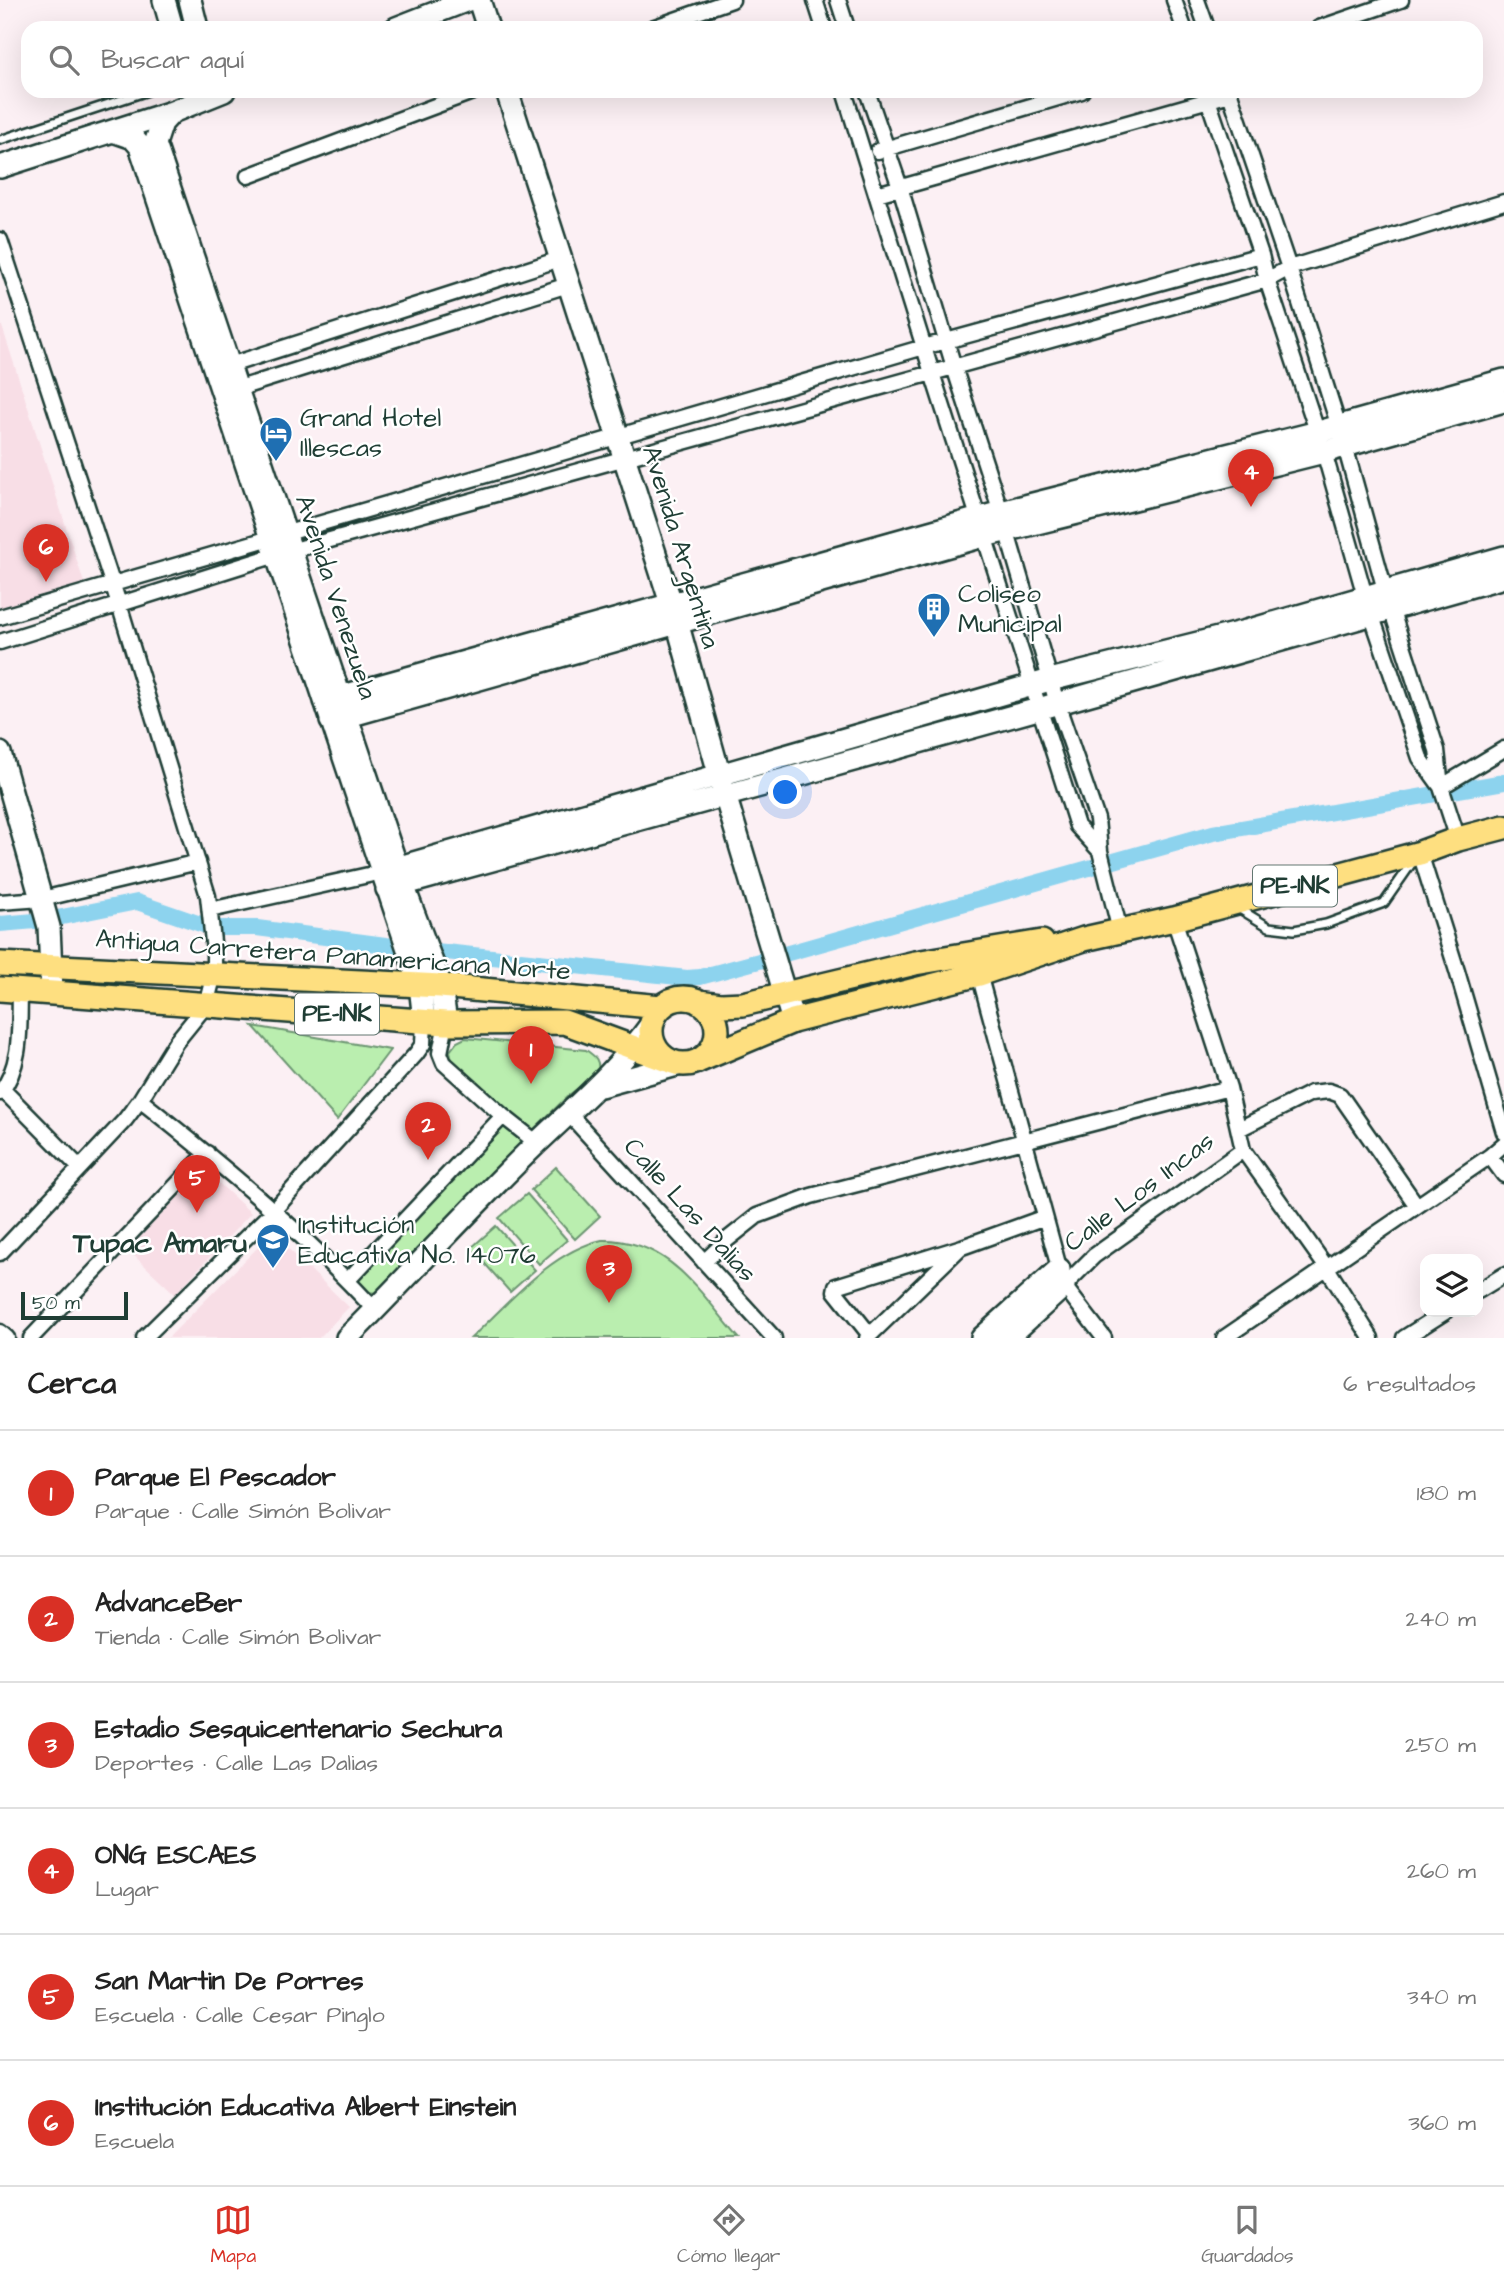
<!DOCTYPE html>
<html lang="es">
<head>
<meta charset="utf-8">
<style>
	:root { --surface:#fff; --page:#f2f2f2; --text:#222; --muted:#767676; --line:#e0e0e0; --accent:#d93025 }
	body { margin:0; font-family:"Architects Daughter",sans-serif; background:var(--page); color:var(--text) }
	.controls { position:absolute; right:21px; bottom:21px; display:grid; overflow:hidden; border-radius:14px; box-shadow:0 7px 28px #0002 }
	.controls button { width:63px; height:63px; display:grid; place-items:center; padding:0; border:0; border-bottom:2px solid var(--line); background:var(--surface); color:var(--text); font:35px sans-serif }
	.scale { position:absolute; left:21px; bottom:18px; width:107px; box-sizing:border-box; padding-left:7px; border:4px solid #1f3d34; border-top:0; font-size:19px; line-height:24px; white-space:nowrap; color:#1f3d34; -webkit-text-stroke:5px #fff; paint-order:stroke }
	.you { position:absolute; left:786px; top:793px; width:24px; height:24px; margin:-18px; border:5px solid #fff; border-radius:50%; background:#1a73e8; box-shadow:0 0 0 10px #1a73e833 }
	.badge { display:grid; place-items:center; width:46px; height:46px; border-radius:50%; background:var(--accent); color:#fff; font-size:23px; font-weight:700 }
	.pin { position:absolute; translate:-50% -58px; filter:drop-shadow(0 2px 4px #0008) }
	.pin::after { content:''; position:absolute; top:37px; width:24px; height:21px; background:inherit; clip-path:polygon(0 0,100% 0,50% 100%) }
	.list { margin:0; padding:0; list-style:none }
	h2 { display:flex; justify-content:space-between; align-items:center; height:91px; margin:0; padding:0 28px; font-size:30px }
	h2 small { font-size:23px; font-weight:400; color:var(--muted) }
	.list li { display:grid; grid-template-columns:46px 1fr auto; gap:21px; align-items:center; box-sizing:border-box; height:126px; padding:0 28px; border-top:2px solid var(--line) }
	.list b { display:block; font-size:26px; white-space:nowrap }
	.list p { margin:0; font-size:23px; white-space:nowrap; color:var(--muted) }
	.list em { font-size:23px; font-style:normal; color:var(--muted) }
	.icon { flex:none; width:38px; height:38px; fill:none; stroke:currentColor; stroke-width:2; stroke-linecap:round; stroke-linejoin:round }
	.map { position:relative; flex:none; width:1504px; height:1338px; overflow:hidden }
	.search { position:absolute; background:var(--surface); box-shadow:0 7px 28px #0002; left:21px; right:21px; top:21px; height:77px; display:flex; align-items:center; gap:18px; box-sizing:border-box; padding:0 24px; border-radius:21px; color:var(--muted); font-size:26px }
	.sheet { height:847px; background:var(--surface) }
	nav { display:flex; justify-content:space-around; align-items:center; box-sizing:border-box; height:98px; border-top:2px solid var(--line); background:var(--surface); font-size:19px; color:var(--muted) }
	nav a { display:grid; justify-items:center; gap:4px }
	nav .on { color:var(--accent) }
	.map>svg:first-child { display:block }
</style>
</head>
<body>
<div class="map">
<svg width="1504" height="1338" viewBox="0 0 1504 1338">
	<rect width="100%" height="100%" fill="#fcf0f4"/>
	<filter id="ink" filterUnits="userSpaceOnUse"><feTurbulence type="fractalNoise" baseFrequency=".0143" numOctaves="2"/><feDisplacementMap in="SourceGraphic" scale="14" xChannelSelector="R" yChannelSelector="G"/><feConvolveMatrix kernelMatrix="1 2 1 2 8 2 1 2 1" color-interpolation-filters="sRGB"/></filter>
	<g filter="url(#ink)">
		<path fill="#f8dee6" d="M 0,320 L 85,586 L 0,609 Z
			M 201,1172 L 208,1173 L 251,1213 L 175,1294 L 128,1250 Z
			M 272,1233 L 349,1307 L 319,1338 L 168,1338 Z"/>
		<path fill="#baeeaf" stroke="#6c9672" stroke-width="2" d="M 253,1026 L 390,1050 L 337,1120 Z
			M 465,1038 L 586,1050 C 596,1057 600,1060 598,1073 L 569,1095 L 532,1131 L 452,1060 L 450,1051 L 457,1042 Z
			M 501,1122 L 523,1143 L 377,1293 L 367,1292 L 359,1283 L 358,1277 Z
			M 556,1167 L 600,1216 L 575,1239 L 531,1190 Z
			M 527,1194 L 567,1240 L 539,1264 L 499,1218 Z
			M 496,1226 L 535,1270 L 510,1292 L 471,1248 Z
			M 602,1240 C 670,1239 699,1292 739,1338 L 471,1338 C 509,1303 550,1252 602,1240 Z"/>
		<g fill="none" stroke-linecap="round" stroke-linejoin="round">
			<path stroke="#8dd3ee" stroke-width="16" d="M 0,924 L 47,920 L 137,902 L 212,928 L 257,928 L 408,948 L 687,978 L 700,977 L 774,957 L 1213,833 L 1504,782"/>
			<defs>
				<path id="lane" d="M 0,140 L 148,91
					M 1238,908 L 1269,927 L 1294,930 L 1326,924 L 1384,903 L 1414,860"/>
				<path id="street" d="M 815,0 L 824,28
					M 838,0 L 847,28
					M 1174,0 L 1184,28
					M 1197,0 L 1207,28
					M 652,28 L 732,0
					M 1319,28 L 1401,0
					M 844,91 L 932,373 L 1077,826 L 1100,851
					M 867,91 L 900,187 L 954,367 L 1001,512 L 1057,703 L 1097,819 L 1100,851 L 1120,931
					M 1205,91 L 1261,255 L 1267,280 L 1324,452 L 1365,596 L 1420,758 L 1441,787
					M 1229,91 L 1289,268 L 1345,446 L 1385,590 L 1437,750 L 1441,787 L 1458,839
					M 878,151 L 1082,91
					M 248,176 L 475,91
					M 877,194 L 1230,94
					M 0,240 L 119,604 L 208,896 L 214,951 L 214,974 L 206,1005 L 176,1042 L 140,1100 L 125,1120 L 0,1253
					M 221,368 L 560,259
					M 230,391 L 568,285
					M 0,617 L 924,347 L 1261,255
					M 0,642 L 276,555 L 1267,280 L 1289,268 L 1504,202
					M 1441,787 L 1504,749
					M 1420,853 L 1457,971 L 1504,1132
					M 0,902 L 42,899 L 198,862
					M 210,910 L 382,872
					M 1174,919 L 1229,1088 L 1243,1150 L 1327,1268 L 1371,1338
					M 979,974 L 1064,1286 L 1104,1338
					M 446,1023 L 440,1053 L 444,1063 L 503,1116 L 537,1143
					M 3,1090 L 79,1167
					M 0,1093 C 23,1065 19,1024 20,990
					M 140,1100 C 222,1165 304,1233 375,1310
					M 569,1114 L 774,1338
					M 1239,1129 L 1311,1093 L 1329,1091 L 1340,1095 L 1417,1206
					M 1490,1156 L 1504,1175
					M 704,1262 L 728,1239 L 757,1216 L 811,1196 L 1229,1088
					M 348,1280 L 503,1116
					M 1064,1286 L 1094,1256 L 1243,1150
					M 1478,1291 L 1504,1275
					M 0,1332 L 7,1338
					M 870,1335 L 835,1291 L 836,1286 L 962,1247 L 1045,1217
					M 31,1338 L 207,1153
					M 144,1338 L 272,1212 L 416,1054 L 423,1044 L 424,1021
					M 867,1338 L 959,1249
					M 1224,1338 L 1490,1156 L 1504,1144
					M 1404,1338 L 1445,1312"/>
				<path id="secondary" d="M 164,0 L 172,28
					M 190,0 L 197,28
					M 479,0 L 488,28
					M 396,28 L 468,0
					M 507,91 L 677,622 L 725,795 L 793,1021
					M 172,112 L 162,123 L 155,144 L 403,885 L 441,986 L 446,1023
					M 113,131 L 133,138 L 140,146 L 420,985 L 424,1021
					M 0,167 L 172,112 L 224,91
					M 325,701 L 1001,512 L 1318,432 L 1504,380
					M 331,721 L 984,536 L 1324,452 L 1504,401
					M 0,753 L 49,927 L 52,992
					M 382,872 L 1050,680 L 1246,631 L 1504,557
					M 387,889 L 1031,711 L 1504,577
					M 601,1086 L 681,1064
					M 347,1338 C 411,1274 472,1206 537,1143 C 578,1104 619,1069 652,1023
					M 982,1338 L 1059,1269
					M 1007,1338 L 1064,1286"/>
				<path id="primary" d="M 0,964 L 441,986 L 661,1007
					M 0,989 L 446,1023 L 564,1022 L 667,1060
					M651 1031a33 33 0 1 1 66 0a33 33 0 1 1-66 0Z
					M 699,1002 L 721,1005 L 743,1004 L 915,963 L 1042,942
					M 700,1060 L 793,1021 L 979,974 L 1084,939 L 1174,919 L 1420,853 L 1458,839 L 1504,827"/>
			</defs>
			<use href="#lane" stroke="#1f3d34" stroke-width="12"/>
			<use href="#street" stroke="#1f3d34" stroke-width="19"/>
			<use href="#secondary" stroke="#1f3d34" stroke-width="26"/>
			<use href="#primary" stroke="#1f3d34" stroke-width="28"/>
			<use href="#lane" stroke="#fff" stroke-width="7"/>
			<use href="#street" stroke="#fff" stroke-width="14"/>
			<use href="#secondary" stroke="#fff" stroke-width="21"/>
			<use href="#primary" stroke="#fedf80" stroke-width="23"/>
		</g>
	</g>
	<defs>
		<symbol id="hotel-pin" viewBox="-11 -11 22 30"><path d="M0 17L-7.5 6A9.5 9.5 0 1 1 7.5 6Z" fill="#1f6fb2" stroke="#fff"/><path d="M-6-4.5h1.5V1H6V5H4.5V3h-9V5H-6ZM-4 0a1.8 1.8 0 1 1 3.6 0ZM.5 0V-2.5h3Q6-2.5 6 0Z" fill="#fff"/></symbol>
		<symbol id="building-pin" viewBox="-11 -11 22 30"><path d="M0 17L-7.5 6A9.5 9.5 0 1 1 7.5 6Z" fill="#1f6fb2" stroke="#fff"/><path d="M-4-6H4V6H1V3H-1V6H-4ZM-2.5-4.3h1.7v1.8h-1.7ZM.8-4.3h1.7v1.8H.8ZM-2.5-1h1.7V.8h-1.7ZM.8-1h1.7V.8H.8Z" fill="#fff"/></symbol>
		<symbol id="school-pin" viewBox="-11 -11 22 30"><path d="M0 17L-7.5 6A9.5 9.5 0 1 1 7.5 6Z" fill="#1f6fb2" stroke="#fff"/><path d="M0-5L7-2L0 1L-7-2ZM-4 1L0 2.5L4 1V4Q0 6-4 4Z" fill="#fff"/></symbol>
	</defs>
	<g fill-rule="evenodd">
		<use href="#hotel-pin" x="257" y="414" width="38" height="52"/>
		<use href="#building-pin" x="915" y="590" width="38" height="52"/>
		<use href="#school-pin" x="254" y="1221" width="38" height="52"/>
	</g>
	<g text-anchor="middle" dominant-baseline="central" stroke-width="5" stroke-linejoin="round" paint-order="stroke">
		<g fill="#fff" stroke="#627771" stroke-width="2">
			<rect x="1253" y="865.5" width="84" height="41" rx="5"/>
			<rect x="295" y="993.5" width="84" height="41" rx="5"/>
		</g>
		<g font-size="24" font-weight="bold" fill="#1f3d34">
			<text x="1295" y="886">PE-1NK</text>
			<text x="337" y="1014">PE-1NK</text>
		</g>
		<g font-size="26" fill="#1f3d34" stroke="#fff" text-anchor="start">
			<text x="300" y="418">Grand Hotel<tspan x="300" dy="30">Illescas</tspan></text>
			<text x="958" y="594">Coliseo<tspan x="958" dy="30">Municipal</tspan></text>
			<text x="298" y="1225">Institución<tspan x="298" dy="30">Educativa No. 14076</tspan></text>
		</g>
		<g font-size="26" fill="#1f3d34" stroke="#fff">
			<text transform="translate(681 547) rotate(73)">Avenida Argentina</text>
			<text transform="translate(336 597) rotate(72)">Avenida Venezuela</text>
			<text transform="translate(333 955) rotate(4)">Antigua Carretera Panamericana Norte</text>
			<text transform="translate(1139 1192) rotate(-37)">Calle Los Incas</text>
			<text transform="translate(690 1210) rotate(48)">Calle Las Dalias</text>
		</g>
		<g font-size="28" font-weight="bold" fill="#1f3d34" stroke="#fff">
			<text x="160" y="1243">Tupac Amaru</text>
		</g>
	</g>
</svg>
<div class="controls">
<button><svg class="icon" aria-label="layers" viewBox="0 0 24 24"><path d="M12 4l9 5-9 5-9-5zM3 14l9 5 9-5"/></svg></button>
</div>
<div class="scale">50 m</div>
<div class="you"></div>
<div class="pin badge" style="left:531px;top:1084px">1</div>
<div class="pin badge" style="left:428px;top:1160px">2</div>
<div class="pin badge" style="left:609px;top:1303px">3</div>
<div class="pin badge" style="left:1251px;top:507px">4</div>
<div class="pin badge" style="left:197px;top:1213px">5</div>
<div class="pin badge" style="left:46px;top:582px">6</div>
<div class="search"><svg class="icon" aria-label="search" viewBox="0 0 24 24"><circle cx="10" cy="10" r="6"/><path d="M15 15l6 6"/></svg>Buscar aquí</div>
</div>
<section class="sheet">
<h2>Cerca<small>6 resultados</small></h2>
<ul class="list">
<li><span class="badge">1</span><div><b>Parque El Pescador</b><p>Parque · Calle Simón Bolivar</p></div><em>180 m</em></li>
<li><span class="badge">2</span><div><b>AdvanceBer</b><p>Tienda · Calle Simón Bolivar</p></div><em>240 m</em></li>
<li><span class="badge">3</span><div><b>Estadio Sesquicentenario Sechura</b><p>Deportes · Calle Las Dalias</p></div><em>250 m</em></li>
<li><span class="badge">4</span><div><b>ONG ESCAES</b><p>Lugar</p></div><em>260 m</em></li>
<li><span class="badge">5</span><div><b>San Martin De Porres</b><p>Escuela · Calle Cesar Pinglo</p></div><em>340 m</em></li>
<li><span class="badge">6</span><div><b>Institución Educativa Albert Einstein</b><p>Escuela</p></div><em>360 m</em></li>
</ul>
</section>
<nav>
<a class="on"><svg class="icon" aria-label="map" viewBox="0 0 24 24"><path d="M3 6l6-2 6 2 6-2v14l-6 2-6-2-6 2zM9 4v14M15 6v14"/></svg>Mapa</a>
<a><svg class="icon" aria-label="directions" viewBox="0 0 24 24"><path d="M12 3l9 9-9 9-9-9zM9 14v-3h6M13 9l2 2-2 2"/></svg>Cómo llegar</a>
<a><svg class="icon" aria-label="saved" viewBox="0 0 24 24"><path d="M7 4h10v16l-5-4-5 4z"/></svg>Guardados</a>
</nav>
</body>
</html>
